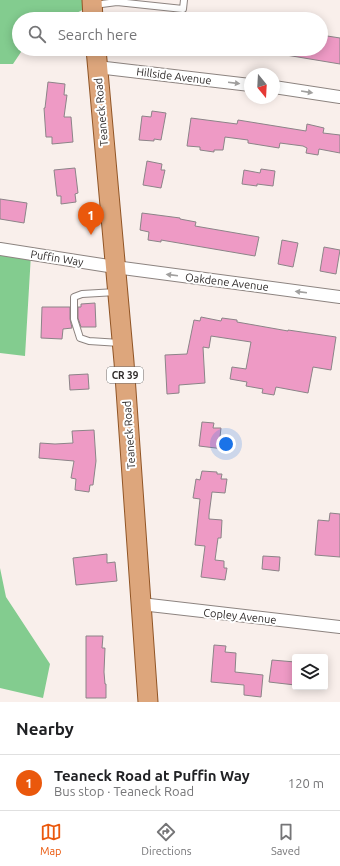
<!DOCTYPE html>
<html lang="en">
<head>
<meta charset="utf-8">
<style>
	:root { --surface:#fff; --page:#f6f6f6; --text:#202124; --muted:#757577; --line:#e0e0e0; --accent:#ea580c }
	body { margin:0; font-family:Ubuntu,sans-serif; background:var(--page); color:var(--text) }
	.controls { position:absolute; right:12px; bottom:12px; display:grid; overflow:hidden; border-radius:4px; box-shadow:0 2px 10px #0003 }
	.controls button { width:36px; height:36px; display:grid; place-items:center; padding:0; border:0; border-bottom:1px solid var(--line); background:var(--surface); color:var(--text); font:20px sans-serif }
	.compass { position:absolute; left:244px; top:68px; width:36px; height:36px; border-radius:50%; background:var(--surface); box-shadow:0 2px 10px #0003; rotate:162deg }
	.you { position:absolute; left:226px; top:444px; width:14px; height:14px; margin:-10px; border:3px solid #fff; border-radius:50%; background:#1a73e8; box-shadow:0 0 0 6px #1a73e833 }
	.badge { display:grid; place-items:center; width:26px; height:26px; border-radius:50%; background:var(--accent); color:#fff; font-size:13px; font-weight:700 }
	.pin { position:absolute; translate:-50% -33px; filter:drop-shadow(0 1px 2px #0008) }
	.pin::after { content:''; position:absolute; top:21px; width:14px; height:12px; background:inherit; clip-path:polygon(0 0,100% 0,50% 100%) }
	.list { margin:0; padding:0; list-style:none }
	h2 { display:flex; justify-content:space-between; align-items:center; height:52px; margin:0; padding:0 16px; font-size:17px }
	h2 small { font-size:13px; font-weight:400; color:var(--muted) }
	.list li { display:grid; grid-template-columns:26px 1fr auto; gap:12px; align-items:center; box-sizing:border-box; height:56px; padding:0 16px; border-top:1px solid var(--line) }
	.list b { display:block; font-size:15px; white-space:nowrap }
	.list p { margin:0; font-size:13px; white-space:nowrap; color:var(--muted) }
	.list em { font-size:13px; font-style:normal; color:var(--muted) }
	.icon { flex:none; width:22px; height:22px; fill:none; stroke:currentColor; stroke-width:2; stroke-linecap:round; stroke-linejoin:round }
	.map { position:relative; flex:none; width:340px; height:702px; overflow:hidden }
	.search { position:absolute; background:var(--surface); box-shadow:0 2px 10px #0003; left:12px; right:12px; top:12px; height:44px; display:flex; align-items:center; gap:10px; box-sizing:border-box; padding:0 14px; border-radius:22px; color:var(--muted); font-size:15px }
	.sheet { height:108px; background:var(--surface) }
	nav { display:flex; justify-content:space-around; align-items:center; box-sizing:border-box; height:56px; border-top:1px solid var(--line); background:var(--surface); font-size:11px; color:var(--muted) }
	nav a { display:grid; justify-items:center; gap:2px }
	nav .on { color:var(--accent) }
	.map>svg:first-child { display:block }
</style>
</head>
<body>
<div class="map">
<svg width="340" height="702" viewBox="0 0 340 702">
	<rect width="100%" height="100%" fill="#f9efeb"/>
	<path fill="#83cc8f" d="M 0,0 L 92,0 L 92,5 L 65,19 L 19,19 L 19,49 L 23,49 L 13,64 L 0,64 Z
		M 0,249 L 31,254 L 25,356 L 0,353 Z
		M 0,568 L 6,597 L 50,664 L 43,698 L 0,688 Z"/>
	<path fill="#ee9ac5" stroke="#8c8488" d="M 321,35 L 340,38 L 340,64 L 286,55 L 286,49 L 321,49 Z
		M 48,82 L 65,84 L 64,95 L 67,95 L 64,117 L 71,117 L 73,142 L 52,144 L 52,137 L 46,137 L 44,108 L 45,108 Z
		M 152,111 L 166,113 L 161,140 L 154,139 L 154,141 L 139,140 L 142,116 L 151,117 Z
		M 191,118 L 237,124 L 238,120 L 306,131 L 307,124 L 324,128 L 323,133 L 340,135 L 340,153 L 319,149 L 318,155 L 306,153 L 307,148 L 303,146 L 280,143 L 279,148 L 248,143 L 248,140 L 225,137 L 223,150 L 214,150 L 214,152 L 200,150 L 200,147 L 187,146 Z
		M 147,161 L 162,164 L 161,170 L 165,170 L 161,188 L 143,185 Z
		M 75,168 L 78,193 L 75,194 L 76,202 L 61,204 L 61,196 L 57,196 L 54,170 Z
		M 261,169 L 275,171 L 273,186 L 257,184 L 257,186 L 242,184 L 244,170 L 260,173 Z
		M 0,199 L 27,203 L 24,223 L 0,219 Z
		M 142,213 L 180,218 L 180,219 L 196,222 L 195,226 L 259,237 L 255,256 L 161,240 L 161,242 L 148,240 L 149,232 L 140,230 Z
		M 282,240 L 298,243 L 293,267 L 278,264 Z
		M 324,247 L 340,250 L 336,274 L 320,271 Z
		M 95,303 L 96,327 L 81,327 L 78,318 L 78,307 L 81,307 L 81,304 Z
		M 42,307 L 70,307 L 70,319 L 72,328 L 63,329 L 62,339 L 41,338 Z
		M 201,317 L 221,321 L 222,318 L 237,320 L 237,322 L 288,331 L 288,330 L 336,337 L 331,370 L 313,367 L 308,393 L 276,387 L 274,395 L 262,393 L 263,389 L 246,386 L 247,382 L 230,379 L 232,367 L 246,369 L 251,342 L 211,336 L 209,348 L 203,347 L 205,383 L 179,385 L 179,393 L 167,394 L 165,355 L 187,354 L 194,320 L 200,321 Z
		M 88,374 L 89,389 L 70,390 L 69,375 Z
		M 202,422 L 214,423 L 213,428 L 221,428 L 220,437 L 225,437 L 224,449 L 199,446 Z
		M 94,430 L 96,461 L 93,485 L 90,485 L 89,492 L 75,490 L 76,479 L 71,478 L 74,461 L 39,458 L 40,443 L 55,444 L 73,443 L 72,431 Z
		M 202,471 L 217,472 L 217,474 L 222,474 L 221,479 L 227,479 L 225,493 L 212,492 L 209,515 L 209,519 L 222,520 L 221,538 L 218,538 L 215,560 L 224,561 L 224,568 L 227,568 L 225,580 L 201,577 L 205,546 L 195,545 L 200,499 L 193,498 L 196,479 L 200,480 Z
		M 330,513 L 340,514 L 340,557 L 315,555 L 318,520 L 329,521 Z
		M 107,554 L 107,563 L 115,562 L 117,581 L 76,585 L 73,558 Z
		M 263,556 L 280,557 L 279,571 L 262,569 Z
		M 86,636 L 103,636 L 102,648 L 105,648 L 104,672 L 105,684 L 106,684 L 106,698 L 86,698 Z
		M 214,645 L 226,646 L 225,652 L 236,653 L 235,672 L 263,675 L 261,697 L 244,695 L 244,685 L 211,682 Z
		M 272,660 L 295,662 L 295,685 L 269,682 Z"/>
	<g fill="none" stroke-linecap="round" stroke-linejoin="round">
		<defs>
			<path id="lane" d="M 94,5 L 117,2 L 183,9 L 184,0
				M 116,292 L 82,294 L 74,297 L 74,319 L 80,338 L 89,341 L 120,343"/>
			<path id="street" d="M 97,67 L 250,85
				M 274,87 L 340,97
				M 0,249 L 115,267 L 340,297
				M 141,604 L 340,627"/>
			<path id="primary" d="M 92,0 L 93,19
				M 96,49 L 124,362 L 148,702"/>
		</defs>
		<use href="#lane" stroke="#8d8480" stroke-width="8"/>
		<use href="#street" stroke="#8d8480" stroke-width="14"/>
		<use href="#primary" stroke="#915526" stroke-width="21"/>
		<use href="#lane" stroke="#fff" stroke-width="6"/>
		<use href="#street" stroke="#fff" stroke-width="12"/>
		<use href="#primary" stroke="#dda67c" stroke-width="19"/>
	</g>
	<defs><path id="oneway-solid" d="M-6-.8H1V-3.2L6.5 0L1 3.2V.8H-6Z"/></defs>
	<g fill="#a1a09f">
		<use href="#oneway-solid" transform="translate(234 83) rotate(7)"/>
		<use href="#oneway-solid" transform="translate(307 92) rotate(9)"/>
		<use href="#oneway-solid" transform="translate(172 275) rotate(-173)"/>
		<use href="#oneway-solid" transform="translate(301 292) rotate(-173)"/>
	</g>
	<g text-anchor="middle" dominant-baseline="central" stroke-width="4" stroke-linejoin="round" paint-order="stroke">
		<rect fill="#fff" stroke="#6d6b6a" stroke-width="1" x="107" y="367" width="36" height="16" rx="3"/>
		<g font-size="10" font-weight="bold" fill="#2f2b2a">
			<text x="125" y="375">CR 39</text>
		</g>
		<g font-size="11" fill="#2f2b2a" stroke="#fff">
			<text transform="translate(174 76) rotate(7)">Hillside Avenue</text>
			<text transform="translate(101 112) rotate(-95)">Teaneck Road</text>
			<text transform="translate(57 258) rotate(9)">Puffin Way</text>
			<text transform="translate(227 282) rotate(7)">Oakdene Avenue</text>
			<text transform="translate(129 435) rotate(-94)">Teaneck Road</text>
			<text transform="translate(240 616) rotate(6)">Copley Avenue</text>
		</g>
	</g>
</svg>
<div class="controls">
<button><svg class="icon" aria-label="layers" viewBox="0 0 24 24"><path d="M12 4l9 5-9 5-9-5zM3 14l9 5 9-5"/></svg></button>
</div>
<svg class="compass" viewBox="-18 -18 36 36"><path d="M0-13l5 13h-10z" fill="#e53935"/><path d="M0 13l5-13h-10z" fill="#757577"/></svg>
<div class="you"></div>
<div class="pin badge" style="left:91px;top:235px">1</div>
<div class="search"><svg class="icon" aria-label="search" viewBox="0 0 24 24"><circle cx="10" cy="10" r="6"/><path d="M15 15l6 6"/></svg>Search here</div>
</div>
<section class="sheet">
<h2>Nearby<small></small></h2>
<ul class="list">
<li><span class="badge">1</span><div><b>Teaneck Road at Puffin Way</b><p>Bus stop · Teaneck Road</p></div><em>120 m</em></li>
</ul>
</section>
<nav>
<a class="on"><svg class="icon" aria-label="map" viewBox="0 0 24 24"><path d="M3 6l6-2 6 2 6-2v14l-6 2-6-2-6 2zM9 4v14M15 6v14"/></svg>Map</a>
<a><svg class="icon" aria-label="directions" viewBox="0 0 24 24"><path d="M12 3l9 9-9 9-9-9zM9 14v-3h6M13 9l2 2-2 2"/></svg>Directions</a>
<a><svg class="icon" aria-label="saved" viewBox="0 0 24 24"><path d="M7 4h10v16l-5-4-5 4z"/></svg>Saved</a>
</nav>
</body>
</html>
